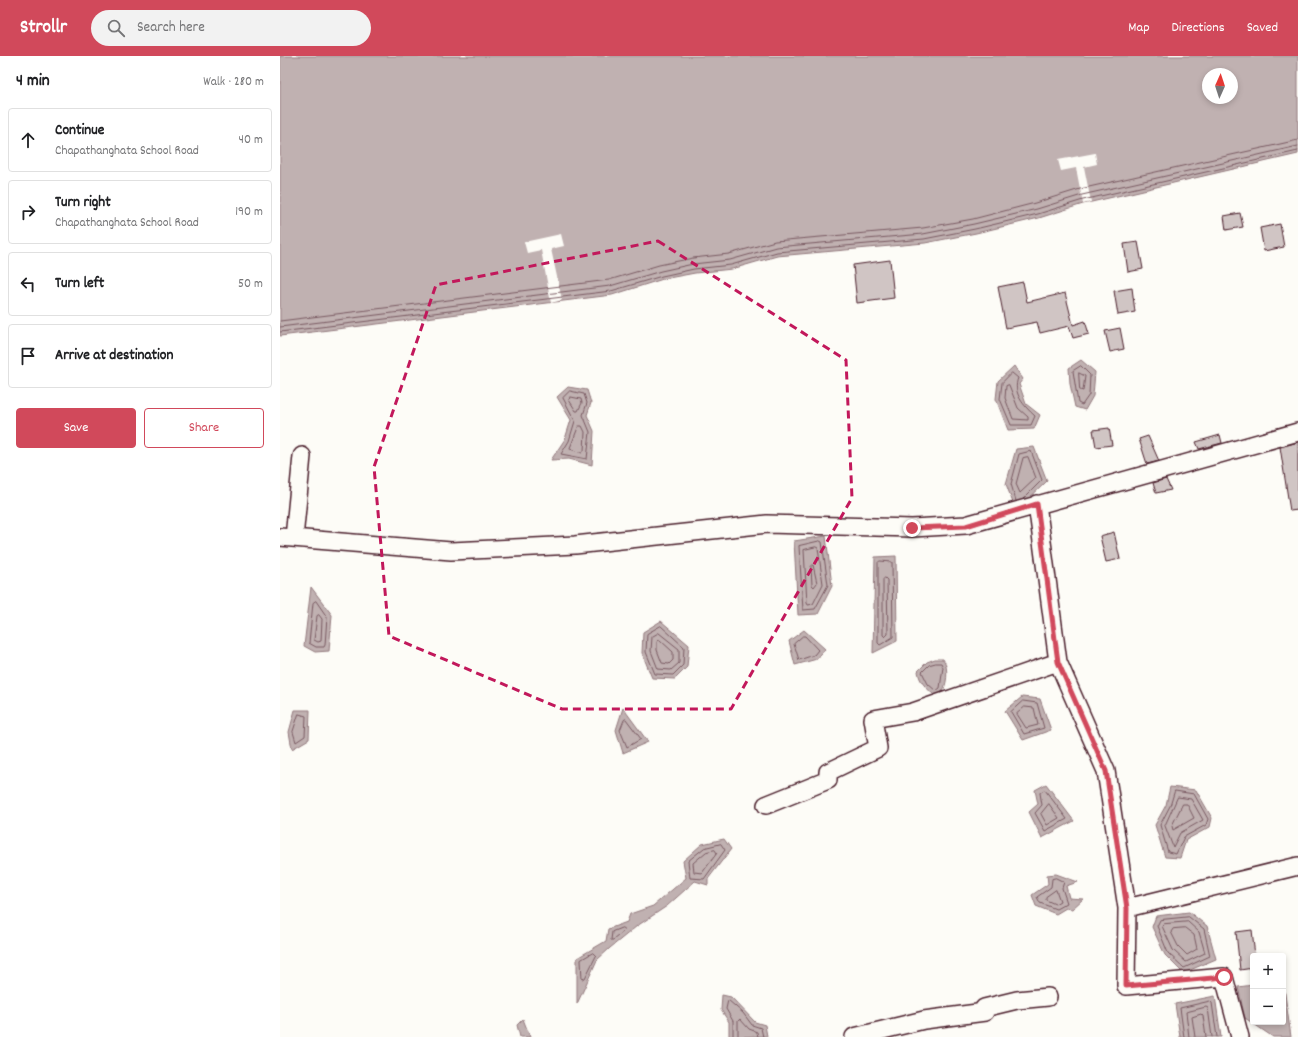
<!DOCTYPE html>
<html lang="en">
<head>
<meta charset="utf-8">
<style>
	:root { --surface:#fff; --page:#f2f2f2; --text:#202124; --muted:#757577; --line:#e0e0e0; --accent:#d1495b }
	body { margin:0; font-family:Dekko,sans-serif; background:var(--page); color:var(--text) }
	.controls { position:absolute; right:12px; bottom:12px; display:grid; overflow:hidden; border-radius:4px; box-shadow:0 2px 6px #0003 }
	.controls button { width:36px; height:36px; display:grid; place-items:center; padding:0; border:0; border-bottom:1px solid var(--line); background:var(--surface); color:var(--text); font:20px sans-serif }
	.compass { position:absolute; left:922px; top:12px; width:36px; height:36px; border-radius:50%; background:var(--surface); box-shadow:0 2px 6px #0003; rotate:3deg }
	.stop { position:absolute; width:12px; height:12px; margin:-9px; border:3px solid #d1495b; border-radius:50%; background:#fff }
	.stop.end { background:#d1495b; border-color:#fff; box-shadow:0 1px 4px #0008 }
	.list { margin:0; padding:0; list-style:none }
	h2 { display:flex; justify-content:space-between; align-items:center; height:52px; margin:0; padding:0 16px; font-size:17px }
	h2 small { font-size:13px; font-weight:400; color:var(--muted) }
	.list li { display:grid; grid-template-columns:26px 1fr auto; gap:12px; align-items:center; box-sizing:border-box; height:64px; margin:0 8px 8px; padding:0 8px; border:1px solid var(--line); border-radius:4px }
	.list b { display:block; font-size:15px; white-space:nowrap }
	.list p { margin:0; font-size:13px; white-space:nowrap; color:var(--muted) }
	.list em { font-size:13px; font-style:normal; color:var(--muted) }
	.actions { display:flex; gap:8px; padding:12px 16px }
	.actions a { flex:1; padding:9px 0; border:1px solid var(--accent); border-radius:4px; text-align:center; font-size:14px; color:var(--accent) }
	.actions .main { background:var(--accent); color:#fff }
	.icon { flex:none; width:22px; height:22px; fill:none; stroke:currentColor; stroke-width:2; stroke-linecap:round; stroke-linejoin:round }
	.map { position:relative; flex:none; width:1018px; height:981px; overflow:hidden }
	header { display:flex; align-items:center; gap:24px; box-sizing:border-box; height:56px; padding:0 20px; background:var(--accent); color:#fff }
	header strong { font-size:19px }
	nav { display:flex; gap:22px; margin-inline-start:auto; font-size:14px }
	.search { width:280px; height:36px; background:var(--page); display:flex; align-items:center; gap:10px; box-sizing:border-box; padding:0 14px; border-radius:22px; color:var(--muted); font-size:15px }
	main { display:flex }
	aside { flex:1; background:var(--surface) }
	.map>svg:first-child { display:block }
</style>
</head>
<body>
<header>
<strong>Strollr</strong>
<div class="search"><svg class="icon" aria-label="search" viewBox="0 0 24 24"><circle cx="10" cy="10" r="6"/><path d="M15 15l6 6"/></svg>Search here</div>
<nav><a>Map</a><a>Directions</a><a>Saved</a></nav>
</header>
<main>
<aside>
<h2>4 min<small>Walk · 280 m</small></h2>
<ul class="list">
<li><svg class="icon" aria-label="ahead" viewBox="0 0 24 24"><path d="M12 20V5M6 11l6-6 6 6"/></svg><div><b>Continue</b><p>Chapathanghata School Road</p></div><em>40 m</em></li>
<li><svg class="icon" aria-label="right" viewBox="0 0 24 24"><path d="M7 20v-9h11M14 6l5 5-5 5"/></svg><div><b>Turn right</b><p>Chapathanghata School Road</p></div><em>190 m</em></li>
<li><svg class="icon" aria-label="left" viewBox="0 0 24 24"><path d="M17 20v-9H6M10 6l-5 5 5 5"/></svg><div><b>Turn left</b></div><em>50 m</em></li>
<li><svg class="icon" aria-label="arrive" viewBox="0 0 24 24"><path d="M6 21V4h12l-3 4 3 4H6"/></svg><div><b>Arrive at destination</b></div></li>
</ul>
<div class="actions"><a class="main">Save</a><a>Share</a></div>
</aside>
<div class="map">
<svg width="1018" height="981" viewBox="0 0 1018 981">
	<rect width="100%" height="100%" fill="#fdfcf7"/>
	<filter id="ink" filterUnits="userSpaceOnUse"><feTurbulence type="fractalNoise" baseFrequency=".025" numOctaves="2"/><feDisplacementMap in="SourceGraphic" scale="8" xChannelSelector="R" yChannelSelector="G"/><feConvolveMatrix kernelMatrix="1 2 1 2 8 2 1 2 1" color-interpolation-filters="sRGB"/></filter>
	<g filter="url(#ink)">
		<path fill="#c0b1b1" stroke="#91777b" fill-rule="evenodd" d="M 0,0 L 1018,0 L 1018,98 L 803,148 L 759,162 L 696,177 L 645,187 L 497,200 L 452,213 L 415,217 L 383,223 L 332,239 L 0,280 ZM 928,18 L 952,18 L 952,42 L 928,42 Z
			M 801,304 L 815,316 L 813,340 L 805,354 L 795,351 L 790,328 L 789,312 Z
			M 734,310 L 743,323 L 739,328 L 746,348 L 760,359 L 754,373 L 728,374 L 716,343 L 718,325 Z
			M 288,331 L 307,334 L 311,347 L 307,359 L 314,375 L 312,409 L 289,403 L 271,404 L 285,383 L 291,364 L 277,341 Z
			M 754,391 L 767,425 L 736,455 L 726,428 L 736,393 Z
			M 546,480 L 552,530 L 538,558 L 518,559 L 514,485 Z
			M 616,500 L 617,585 L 593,597 L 595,501 Z
			M 31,531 L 52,559 L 49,595 L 35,596 L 24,590 Z
			M 381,565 L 409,589 L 407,611 L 395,623 L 372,622 L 362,597 L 363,576 Z
			M 524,574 L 545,593 L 537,603 L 515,609 L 509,585 Z
			M 655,603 L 663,603 C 669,610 668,633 659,639 L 654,639 C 646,632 639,625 638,615 L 647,606 Z
			M 742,641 L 760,643 L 771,674 L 743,684 L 725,655 Z
			M 343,652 L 368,686 L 343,697 L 336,674 Z
			M 15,654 L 30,654 L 29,683 L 12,693 L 9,676 Z
			M 766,728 L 794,765 L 762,782 L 749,756 L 758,748 L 755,734 Z
			M 890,731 L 916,734 L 932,762 L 930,771 L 906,784 L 900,802 L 885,801 L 875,769 L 886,749 Z
			M 444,783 L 451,793 L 428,823 L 428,829 L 415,825 L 387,850 L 357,870 L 330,892 L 317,904 L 297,948 L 297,902 L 326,885 L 328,873 L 347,866 L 350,858 L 373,850 L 406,822 L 403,805 L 422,788 Z
			M 776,818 L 798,826 L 786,830 L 789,842 L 803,843 L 792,853 L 786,852 L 776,858 L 756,850 L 752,839 L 768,828 L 767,819 Z
			M 909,856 L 927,870 L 936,903 L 903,917 L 885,899 L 872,871 L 876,860 Z
			M 1003,924 L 1011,981 L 993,981 L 965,962 L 958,931 L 973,929 L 973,966 L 1003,966 Z
			M 442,939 L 451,941 L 475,966 L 485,969 L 487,980 L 449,981 L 449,966 L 441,954 Z
			M 935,940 L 941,981 L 900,981 L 895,948 Z
			M 243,963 L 250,981 L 240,981 L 237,969 Z"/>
		<path fill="#fdfcf7" d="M 815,97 L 817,108 L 804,111 L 811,146 L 803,148 L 796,112 L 781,115 L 778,104 Z
			M 281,178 L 284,190 L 271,193 L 282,244 L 271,247 L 261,194 L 247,197 L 244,186 Z"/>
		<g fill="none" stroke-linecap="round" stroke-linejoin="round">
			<path stroke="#795961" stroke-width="1" d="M 0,265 L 329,224 L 379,209 L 413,202 L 449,198 L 495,185 L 643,172 L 693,163 L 755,147 L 800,133 L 1018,84
				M 0,271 L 330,230 L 381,215 L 413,208 L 450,204 L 496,191 L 643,178 L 694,168 L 757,153 L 802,139 L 1018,90
				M 0,276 L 331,235 L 382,220 L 414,213 L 451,209 L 497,196 L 644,183 L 695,173 L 758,158 L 803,144 L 1018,95
				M 801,310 L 810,319 L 809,339 L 802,349 L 798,347 L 793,315 Z
				M 732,317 L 738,322 C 732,337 744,350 755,360 L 751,369 L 731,369 L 720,343 L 722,327 Z
				M 799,317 L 805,320 L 803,335 L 800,334 Z
				M 729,329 L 738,352 L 748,361 L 748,364 L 733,363 L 725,342 L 726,330 Z
				M 290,335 L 304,338 L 307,347 L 303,359 L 310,376 L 307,403 L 281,398 L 289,385 L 295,365 L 283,342 Z
				M 291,341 L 301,343 L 302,347 L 298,355 L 296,355 L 289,344 Z
				M 299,370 L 302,370 L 305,376 L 304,395 L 302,397 L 290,393 Z
				M 748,401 L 756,422 L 740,437 L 736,428 L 743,402 Z
				M 736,445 L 731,428 L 739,398 L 751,395 L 762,424 L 742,444
				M 540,485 L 542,486 L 548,529 L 535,553 L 523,554 L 519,490 Z
				M 536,491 L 538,492 L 543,528 L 533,548 L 528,549 L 527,547 L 524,494 Z
				M 600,505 L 612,506 L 613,581 L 600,589 L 598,587 L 598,507 Z
				M 533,509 L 537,527 L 534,531 L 532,529 L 531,511 Z
				M 605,522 L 607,524 L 608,578 L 605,581 L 603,579 L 603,524 Z
				M 36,545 L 47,561 L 45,589 L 44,591 L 36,591 L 29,587 L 33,547 Z
				M 39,559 L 42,563 L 41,585 L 38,586 L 34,584 L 37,560 Z
				M 381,570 L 404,591 L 403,609 L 393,619 L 375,618 L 366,596 L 367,578 Z
				M 379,577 L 399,593 L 399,607 L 391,614 L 378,613 L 371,595 L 372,581 Z
				M 523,580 L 525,580 L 538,594 L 534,599 L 519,604 L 514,588 Z
				M 380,584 L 393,596 L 393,604 L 389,608 L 382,607 L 377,594 L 377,586 Z
				M 656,607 L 661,607 L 663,611 L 660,632 L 656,635 L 648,628 L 642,616 L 649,609 Z
				M 743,645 L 757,647 L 764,672 L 744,678 L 731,656 Z
				M 745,651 L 754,652 L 758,669 L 746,672 L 737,658 Z
				M 19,658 L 26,660 L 25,680 L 16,686 L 13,676 Z
				M 346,663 L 361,683 L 347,691 L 340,674 L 344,664 Z
				M 765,734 L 787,763 L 765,775 L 755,757 L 762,749 L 760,737 Z
				M 895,735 L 914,738 L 928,763 L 926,769 L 904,781 L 896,798 L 888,796 L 880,769 L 890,750 Z
				M 898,741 L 911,743 L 923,764 L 900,777 L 893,791 L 885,770 Z
				M 769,748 L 779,762 L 767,769 L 761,758 Z
				M 903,748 L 907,748 L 914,762 L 893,774 L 892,770 Z
				M 441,788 L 445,794 L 424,823 L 410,822 L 408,805 L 424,792 Z
				M 435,794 L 437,797 L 422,817 L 414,816 L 413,807 L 426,796 Z
				M 776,822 L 784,826 L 782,832 L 787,847 L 776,853 L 760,847 L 757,841 L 771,831 L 772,823 Z
				M 776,834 L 780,845 L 775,848 L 766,844 L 766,841 Z
				M 909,861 L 924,873 L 930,900 L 904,912 L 888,897 L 877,870 L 880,864 Z
				M 908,866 L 919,876 L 925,897 L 906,906 L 893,894 L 882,870 L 884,868 Z
				M 342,872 L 344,873 L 344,875 L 333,884 L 331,884 L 332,876 Z
				M 905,872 L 914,879 L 917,893 L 907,899 L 898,890 L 891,876 L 893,873 Z
				M 313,897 L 316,900 L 305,922 L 302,923 L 301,904 Z
				M 453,981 L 453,965 L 446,953 L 448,944 L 463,957 L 472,969 L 481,972 L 483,981
				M 458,981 L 458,965 L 460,963 L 469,973 L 477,976 L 478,981
				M 904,981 L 900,952 L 930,945 L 932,947 L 937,981
				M 909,981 L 906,956 L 926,951 L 928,952 L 932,981
				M 915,981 L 912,961 L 921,958 L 923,960 L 926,981"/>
		</g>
		<path fill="#d0c5c4" stroke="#4a1f2b" d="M 960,157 L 963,171 L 946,174 L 944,160 Z
			M 1000,168 L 1004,191 L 984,195 L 980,172 Z
			M 858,186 L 863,213 L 848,216 L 844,188 Z
			M 610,204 L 614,242 L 577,247 L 573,209 Z
			M 743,226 L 747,246 L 785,237 L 793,269 L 805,265 L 809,278 L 793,282 L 789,270 L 760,277 L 757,266 L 726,272 L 718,231 Z
			M 852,232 L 855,256 L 838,259 L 834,235 Z
			M 840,272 L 844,293 L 830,296 L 825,275 Z
			M 829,372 L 832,389 L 816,391 L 813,374 Z
			M 940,379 L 942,387 L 919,393 L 916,386 Z
			M 868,380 L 879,405 L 867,408 L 859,383 Z
			M 1018,386 L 1018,454 L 1010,455 L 1000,391 Z
			M 886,423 L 891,434 L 876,437 L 873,427 Z
			M 834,476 L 840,503 L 826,506 L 820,480 Z
			M 972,874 L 975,900 L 973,900 L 973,912 L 960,914 L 956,876 Z"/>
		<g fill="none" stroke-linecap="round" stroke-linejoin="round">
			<defs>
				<path id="minor" d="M 757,448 L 778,606 L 826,715 L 847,852 L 846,930 L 944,921 L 960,981
					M 0,481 L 171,495 L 295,489 L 487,468 L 632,472 L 686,469 L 1018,376
					M 14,482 L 22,400
					M 486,749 L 548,724 L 548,716 L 598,692 L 593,663 L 633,656 L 778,606
					M 847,852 L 1018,810
					M 574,981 L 644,964 L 705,956 L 704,952 L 737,944 L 768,941"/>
			</defs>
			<use href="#minor" stroke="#4a1f2b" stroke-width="20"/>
			<use href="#minor" stroke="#fdfcf7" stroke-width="17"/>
		</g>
	</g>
	<g fill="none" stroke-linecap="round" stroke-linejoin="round" filter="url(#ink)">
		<path stroke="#d1495b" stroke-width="5" d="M 632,472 L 686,470 L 757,448 L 778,606 L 826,715 L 847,852 L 846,930 L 944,921"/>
	</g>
	<path fill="none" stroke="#c2185b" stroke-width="3" stroke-dasharray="8 5" stroke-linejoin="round" d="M 378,185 L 566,304 L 572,442 L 451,653 L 282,653 L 109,580 L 94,411 L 156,229 Z"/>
</svg>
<div class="controls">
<button>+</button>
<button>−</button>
</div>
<svg class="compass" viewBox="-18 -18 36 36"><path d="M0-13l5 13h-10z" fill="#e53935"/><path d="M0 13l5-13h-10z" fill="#757577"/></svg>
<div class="stop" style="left:944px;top:921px"></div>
<div class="stop end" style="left:632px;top:472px"></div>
</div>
</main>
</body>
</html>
